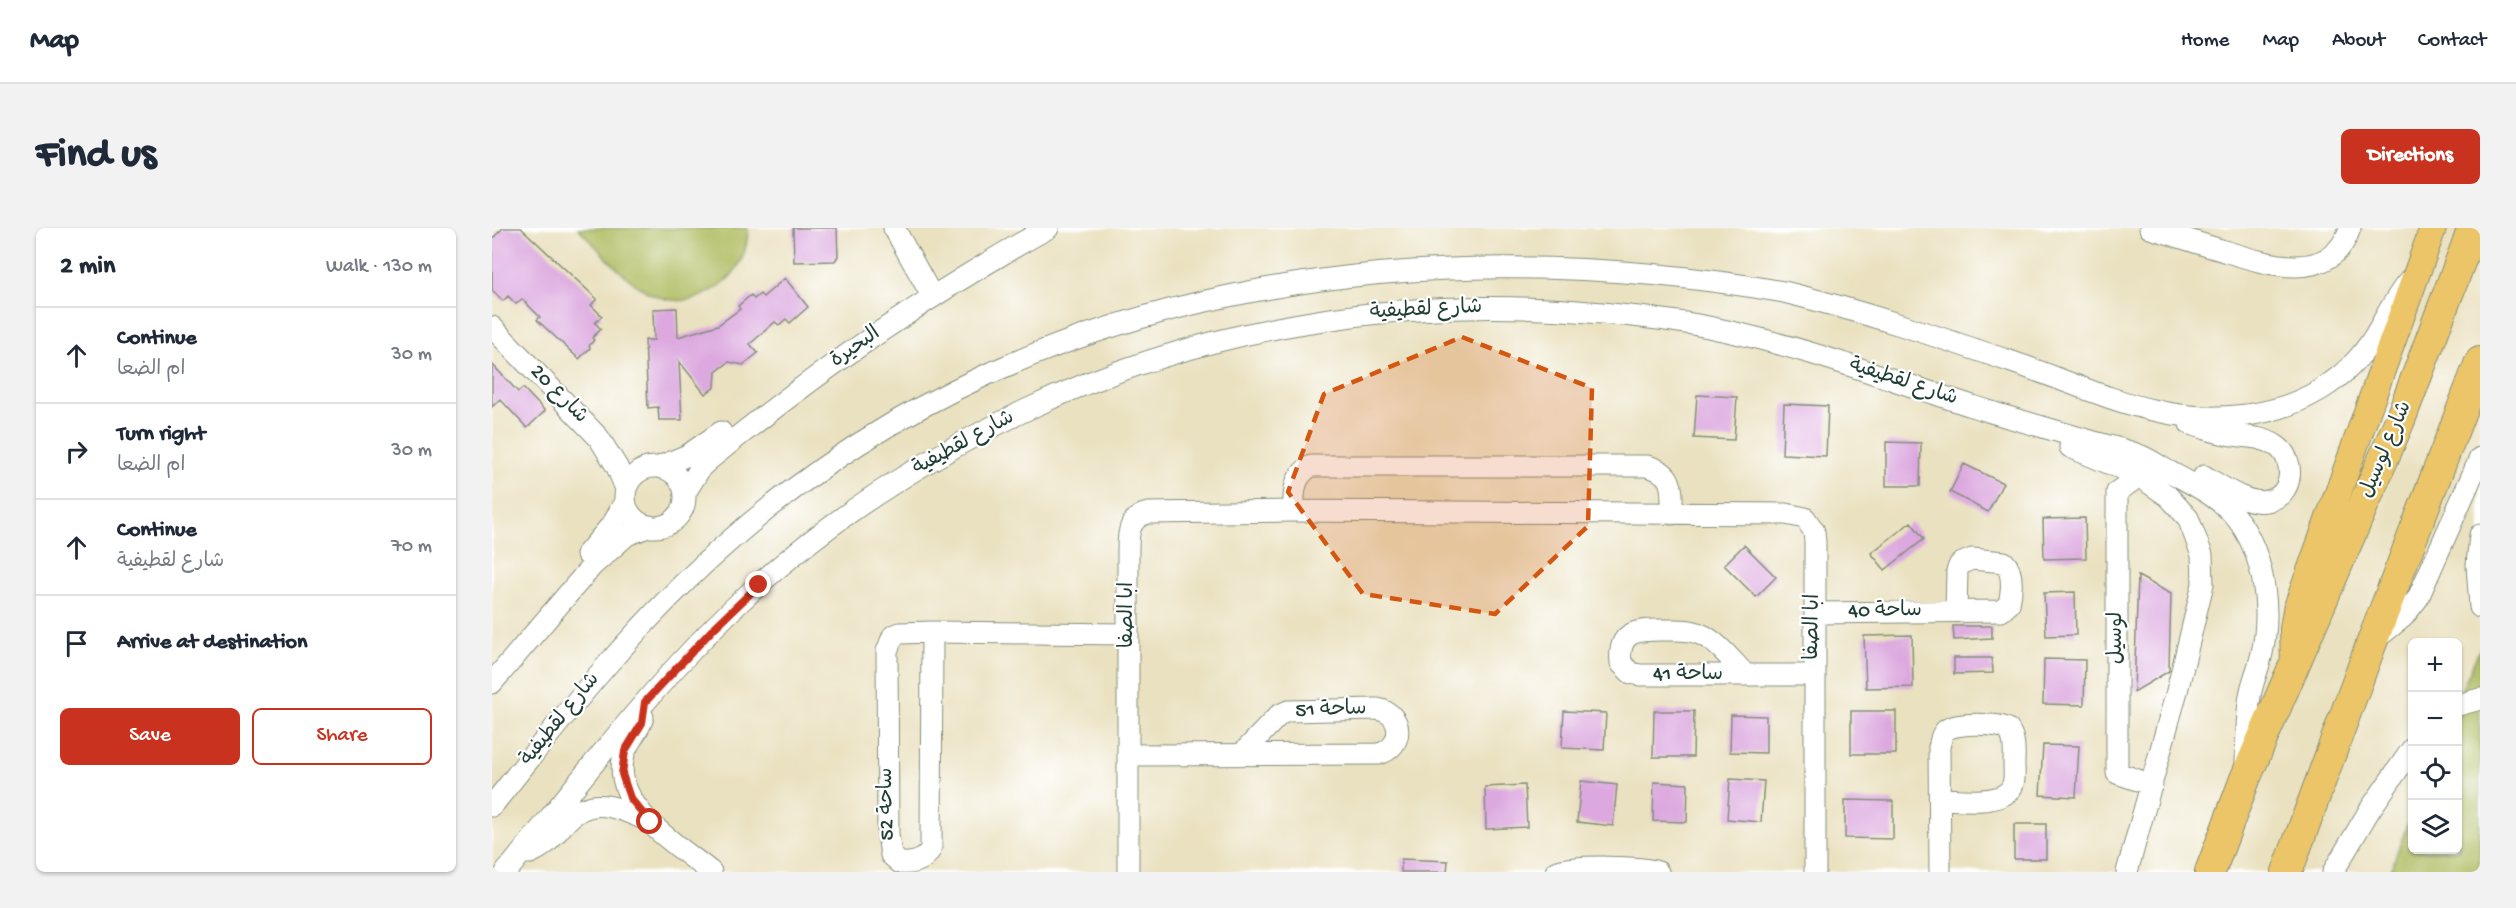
<!DOCTYPE html>
<html lang="en">
<head>
<meta charset="utf-8">
<style>
	:root { --surface:#fff; --page:#f2f2f3; --text:#1f2937; --muted:#747a83; --line:#e0e1e3; --accent:#c8321e }
	body { margin:0; font-family:"Gochi Hand","Playpen Sans Arabic",sans-serif; background:var(--page); color:var(--text) }
	.controls { position:absolute; right:18px; bottom:18px; display:grid; overflow:hidden; border-radius:9px; box-shadow:0 2px 4px #0004 }
	.controls button { width:54px; height:54px; display:grid; place-items:center; padding:0; border:0; border-bottom:2px solid var(--line); background:var(--surface); color:var(--text); font:30px sans-serif }
	.stop { position:absolute; width:18px; height:18px; margin:-14px; border:4px solid #c8321e; border-radius:50%; background:#fff }
	.stop.end { background:#c8321e; border-color:#fff; box-shadow:0 2px 6px #0008 }
	.list { margin:0; padding:0; list-style:none }
	h2 { display:flex; justify-content:space-between; align-items:center; height:78px; margin:0; padding:0 24px; font-size:26px }
	h2 small { font-size:20px; font-weight:400; color:var(--muted) }
	.list li { display:grid; grid-template-columns:39px 1fr auto; gap:18px; align-items:center; box-sizing:border-box; height:96px; padding:0 24px; border-top:2px solid var(--line) }
	.list b { display:block; font-size:22px; white-space:nowrap }
	.list p { margin:0; font-size:20px; white-space:nowrap; color:var(--muted) }
	.list em { font-size:20px; font-style:normal; color:var(--muted) }
	.actions { display:flex; gap:12px; padding:18px 24px }
	.actions a { flex:1; padding:14px 0; border:2px solid var(--accent); border-radius:9px; text-align:center; font-size:21px; color:var(--accent) }
	.actions .main { background:var(--accent); color:#fff }
	.icon { flex:none; width:33px; height:33px; fill:none; stroke:currentColor; stroke-width:2; stroke-linecap:round; stroke-linejoin:round }
	.map { position:relative; flex:none; width:1988px; height:644px; overflow:hidden; border-radius:9px }
	header { display:flex; align-items:center; gap:36px; box-sizing:border-box; height:84px; padding:0 30px; background:var(--surface); border-bottom:2px solid var(--line) }
	header strong { font-size:28px }
	nav { display:flex; gap:33px; margin-inline-start:auto; font-size:21px }
	.intro { display:flex; align-items:center; justify-content:space-between; box-sizing:border-box; height:144px; padding:0 36px }
	h1 { margin:0; font-size:42px }
	.button { padding:15px 27px; border-radius:9px; background:var(--accent); color:#fff; font-size:21px; font-weight:700 }
	main { display:flex; gap:36px; padding:0 36px }
	aside { flex:1; background:var(--surface); border-radius:9px; box-shadow:0 2px 4px #0004 }
	.map>svg:first-child { display:block }
</style>
</head>
<body>
<header>
<strong>Map</strong>
<nav><a>Home</a><a>Map</a><a>About</a><a>Contact</a></nav>
</header>
<div class="intro"><h1>Find us</h1><a class="button">Directions</a></div>
<main>
<aside>
<h2>2 min<small>Walk · 130 m</small></h2>
<ul class="list">
<li><svg class="icon" aria-label="ahead" viewBox="0 0 24 24"><path d="M12 20V5M6 11l6-6 6 6"/></svg><div><b>Continue</b><p>ام الضعا</p></div><em>30 m</em></li>
<li><svg class="icon" aria-label="right" viewBox="0 0 24 24"><path d="M7 20v-9h11M14 6l5 5-5 5"/></svg><div><b>Turn right</b><p>ام الضعا</p></div><em>30 m</em></li>
<li><svg class="icon" aria-label="ahead" viewBox="0 0 24 24"><path d="M12 20V5M6 11l6-6 6 6"/></svg><div><b>Continue</b><p>شارع لقطيفية</p></div><em>70 m</em></li>
<li><svg class="icon" aria-label="arrive" viewBox="0 0 24 24"><path d="M6 21V4h12l-3 4 3 4H6"/></svg><div><b>Arrive at destination</b></div></li>
</ul>
<div class="actions"><a class="main">Save</a><a>Share</a></div>
</aside>
<div class="map">
<svg width="1988" height="644" viewBox="0 0 1988 644">
	<rect width="100%" height="100%" fill="#fff"/>
	<filter id="ink" filterUnits="userSpaceOnUse"><feTurbulence type="fractalNoise" baseFrequency=".0167" numOctaves="2"/><feDisplacementMap in="SourceGraphic" scale="12" xChannelSelector="R" yChannelSelector="G"/><feConvolveMatrix kernelMatrix="1 2 1 2 8 2 1 2 1" color-interpolation-filters="sRGB"/></filter>
	<filter id="wash" filterUnits="userSpaceOnUse"><feTurbulence type="fractalNoise" baseFrequency=".008" numOctaves="4" result="noise"/><feDisplacementMap in="SourceGraphic" scale="24" xChannelSelector="R" yChannelSelector="G"/><feGaussianBlur stdDeviation="1.35" result="paint"/><feColorMatrix in="noise" values="0 0 0 0 0 0 0 0 0 0 0 0 0 0 0 0 0 1.4 0 .05"/><feComposite in="paint" operator="in"/></filter>
	<g filter="url(#wash)">
		<rect width="100%" height="100%" fill="#eae1c0"/>
		<path fill="#aebb5e" stroke="#667c49" stroke-width="1.5" d="M 86,0 L 256,0 C 256,22 247,43 230,56 C 169,103 126,40 86,0 Z
			M 1988,420 L 1988,644 L 1898,644 L 1920,584 L 1920,622 L 1966,622 L 1966,470 Z"/>
		<g id="blocks">
			<path fill="#dca8df" d="M 11,0 L 29,0 L 105,71 L 99,77 L 110,88 L 103,95 L 109,101 L 100,110 L 102,112 L 97,118 L 98,120 L 87,131 L 45,92 L 48,89 L 30,71 L 24,76 L 16,68 L 11,73 L 0,62 L 0,11 Z
				M 301,0 L 345,0 L 346,28 L 343,33 L 302,34 Z
				M 293,50 L 316,79 L 298,95 L 294,91 L 287,97 L 283,94 L 258,116 L 266,125 L 251,137 L 237,134 L 224,144 L 223,159 L 213,166 L 187,133 L 190,192 L 167,192 L 166,179 L 156,180 L 153,112 L 162,112 L 161,81 L 185,80 L 186,109 L 226,97 L 248,81 L 246,78 L 259,67 L 262,71 L 268,66 L 271,69 Z
				M 0,136 L 26,164 L 31,160 L 53,183 L 35,200 L 8,171 L 0,179 Z
				M 1205,167 L 1245,169 L 1242,212 L 1202,210 Z
				M 1292,176 L 1336,178 L 1334,228 L 1290,226 Z
				M 1394,214 L 1429,215 L 1428,258 L 1394,258 Z
				M 1472,236 L 1511,255 L 1496,284 L 1458,264 Z
				M 1593,290 L 1594,330 L 1552,331 L 1551,291 Z
				M 1419,294 L 1432,311 L 1393,342 L 1379,325 Z
				M 1252,317 L 1284,349 L 1264,369 L 1232,337 Z
				M 1646,348 L 1679,366 L 1677,440 L 1677,443 L 1642,464 Z
				M 1583,364 L 1584,407 L 1554,408 L 1552,365 Z
				M 1461,398 L 1500,398 L 1500,410 L 1462,412 Z
				M 1420,407 L 1421,459 L 1374,460 L 1372,408 Z
				M 1462,430 L 1500,430 L 1501,445 L 1462,446 Z
				M 1552,431 L 1593,432 L 1592,477 L 1551,476 Z
				M 1072,483 L 1114,485 L 1112,522 L 1070,520 Z
				M 1162,483 L 1202,483 L 1201,529 L 1161,529 Z
				M 1359,483 L 1404,483 L 1404,526 L 1359,526 Z
				M 1239,487 L 1274,488 L 1274,525 L 1238,524 Z
				M 1551,517 L 1587,518 L 1584,569 L 1548,567 Z
				M 1238,551 L 1272,553 L 1269,594 L 1235,591 Z
				M 1089,553 L 1125,557 L 1121,598 L 1085,594 Z
				M 1162,554 L 1196,556 L 1195,594 L 1161,593 Z
				M 1033,557 L 1035,599 L 994,601 L 993,559 Z
				M 1353,572 L 1401,573 L 1401,611 L 1353,610 Z
				M 1522,596 L 1554,596 L 1554,631 L 1522,631 Z
				M 909,631 L 956,633 L 955,644 L 909,644 Z"/>
		</g>
	</g>
	<g filter="url(#ink)">
		<use href="#blocks" fill-opacity="0" stroke="#848f7a" stroke-width="1.5"/>
		<g fill="none" stroke-linecap="round" stroke-linejoin="round">
			<defs>
				<path id="minor" d="M 402,0 L 440,68
					M 1658,0 C 1682,7 1705,15 1729,22 C 1771,35 1839,59 1858,0
					M 0,99 L 107,210 L 125,239 L 134,261
					M 1698,196 C 1708,199 1719,203 1729,205 C 1746,209 1767,207 1783,217 C 1804,229 1803,268 1775,273 C 1755,277 1729,258 1712,248
					M 1578,219 L 1647,248 L 1676,268 L 1696,290 L 1710,327 L 1711,356 L 1685,463 L 1635,644
					M 167,239 L 196,227 L 229,204
					M133 269a30 30 0 1 1 60 0a30 30 0 1 1-60 0Z
					M 1647,248 L 1625,264 L 1625,545 L 1660,557
					M 193,265 L 209,239 L 219,230 C 325,144 437,66 556,0
					M 801,283 C 803,263 800,250 819,238 L 1155,238 C 1183,245 1180,261 1180,286
					M 1988,307 L 1985,337 L 1988,379
					M 95,326 L 122,294 L 133,273
					M 1323,385 L 1509,383 L 1517,376 C 1520,362 1522,344 1512,334 L 1480,331 L 1468,336 L 1465,343 L 1464,383
					M 440,404 L 439,620 C 433,633 422,636 408,635 L 399,627 L 396,606 L 395,423 L 401,408 L 408,405 L 440,404 L 636,406
					M 1881,413 L 1911,389 L 1926,370 L 1988,230
					M 1253,446 C 1240,433 1225,413 1208,406 C 1198,401 1186,402 1175,402 C 1149,402 1125,400 1129,435 L 1139,445 L 1148,447 L 1322,447
					M 0,455 L 100,338 L 135,307 L 158,298
					M 1966,477 L 1988,471
					M 151,489 C 147,504 133,516 131,531 C 122,580 187,618 219,644
					M 636,527 L 886,526 C 913,520 912,485 885,481 L 796,483 L 787,487 L 750,526
					M 1448,571 C 1467,571 1514,579 1521,556 C 1523,550 1522,543 1522,537 C 1522,524 1524,512 1516,501 C 1506,495 1464,494 1454,502 C 1449,506 1449,512 1447,519 L 1448,644
					M 0,578 C 75,483 150,388 242,309 C 532,57 921,0 1292,64 C 1370,83 1447,109 1523,135 C 1603,162 1668,199 1755,187 C 1807,180 1854,154 1882,109 C 1894,90 1902,70 1917,53
					M 38,625 C 53,619 61,609 71,597 C 96,567 121,577 152,591
					M 14,644 C 89,552 161,456 248,374 C 331,295 430,232 534,182 C 713,97 914,66 1110,85 C 1148,89 1184,92 1221,100 C 1320,120 1413,158 1509,187 C 1541,196 1574,206 1606,215 C 1620,219 1635,222 1649,228 C 1659,232 1668,239 1678,244 C 1704,258 1732,271 1749,296 C 1773,332 1779,384 1770,425 C 1767,440 1760,454 1758,468 C 1754,490 1755,513 1754,535
					M 636,644 L 636,330 C 636,311 634,290 656,285 L 801,283 L 1294,286 L 1313,290 L 1322,303 L 1323,314 L 1323,644
					M 1064,644 C 1079,637 1150,638 1166,644
					M 1841,644 L 1877,583 L 1920,521"/>
				<path id="major" d="M 1802,434 L 1801,401 L 1804,382 L 1941,0"/>
				<path id="highway" d="M 1718,644 L 1753,551 L 1908,192 L 1981,0
					M 1795,644 L 1880,414 L 1988,134"/>
			</defs>
			<use href="#minor" stroke="#848f7a" stroke-width="23"/>
			<use href="#major" stroke="#848f7a" stroke-width="28"/>
			<use href="#highway" stroke="#848f7a" stroke-width="32"/>
			<use href="#minor" stroke="#fff" stroke-width="21"/>
			<use href="#major" stroke="#ecc569" stroke-width="26"/>
			<use href="#highway" stroke="#ecc569" stroke-width="30"/>
		</g>
	</g>
	<g fill="none" stroke-linecap="round" stroke-linejoin="round" filter="url(#ink)">
		<path stroke="#c8321e" stroke-width="8" d="M 158,594 L 138,570 L 130,546 L 133,523 L 150,495 L 153,474 L 222,400 L 267,357"/>
	</g>
	<path fill="#d45610" fill-opacity="0.2" stroke="#d45610" stroke-width="4.5" stroke-dasharray="12 8" stroke-linejoin="round" d="M 970,109 L 1100,160 L 1096,298 L 1003,386 L 871,366 L 796,264 L 832,166 Z"/>
	<g text-anchor="middle" dominant-baseline="central" stroke-width="4.5" stroke-linejoin="round" paint-order="stroke">
		<g font-size="21" fill="#1f3d34" stroke="#fff">
			<text transform="translate(934 83) rotate(-3)">شارع لقطيفية</text>
			<text transform="translate(364 120) rotate(-35)">البحيرة</text>
			<text transform="translate(1411 155) rotate(18)">شارع لقطيفية</text>
			<text transform="translate(66 167) rotate(46)">شارع 20</text>
			<text transform="translate(472 216) rotate(-29)">شارع لقطيفية</text>
			<text transform="translate(1895 222) rotate(-67)">شارع لوسيل</text>
			<text transform="translate(1393 384) rotate(-1)">ساحة 40</text>
			<text transform="translate(636 387) rotate(-90)">ابا الصفا</text>
			<text transform="translate(1322 399) rotate(-89)">ابا الصفا</text>
			<text transform="translate(1625 410) rotate(-90)">لوسيل</text>
			<text x="1196" y="447">ساحة 41</text>
			<text transform="translate(839 483) rotate(-2)">ساحة 51</text>
			<text transform="translate(69 492) rotate(-51)">شارع لقطيفية</text>
			<text transform="translate(396 576) rotate(-91)">ساحة 52</text>
		</g>
	</g>
</svg>
<div class="controls">
<button>+</button>
<button>−</button>
<button><svg class="icon" aria-label="locate" viewBox="0 0 24 24"><circle cx="12" cy="12" r="6"/><path d="M12 2v4M12 18v4M2 12h4M18 12h4"/></svg></button>
<button><svg class="icon" aria-label="layers" viewBox="0 0 24 24"><path d="M12 4l9 5-9 5-9-5zM3 14l9 5 9-5"/></svg></button>
</div>
<div class="stop" style="left:158px;top:594px"></div>
<div class="stop end" style="left:267px;top:357px"></div>
</div>
</main>
</body>
</html>
